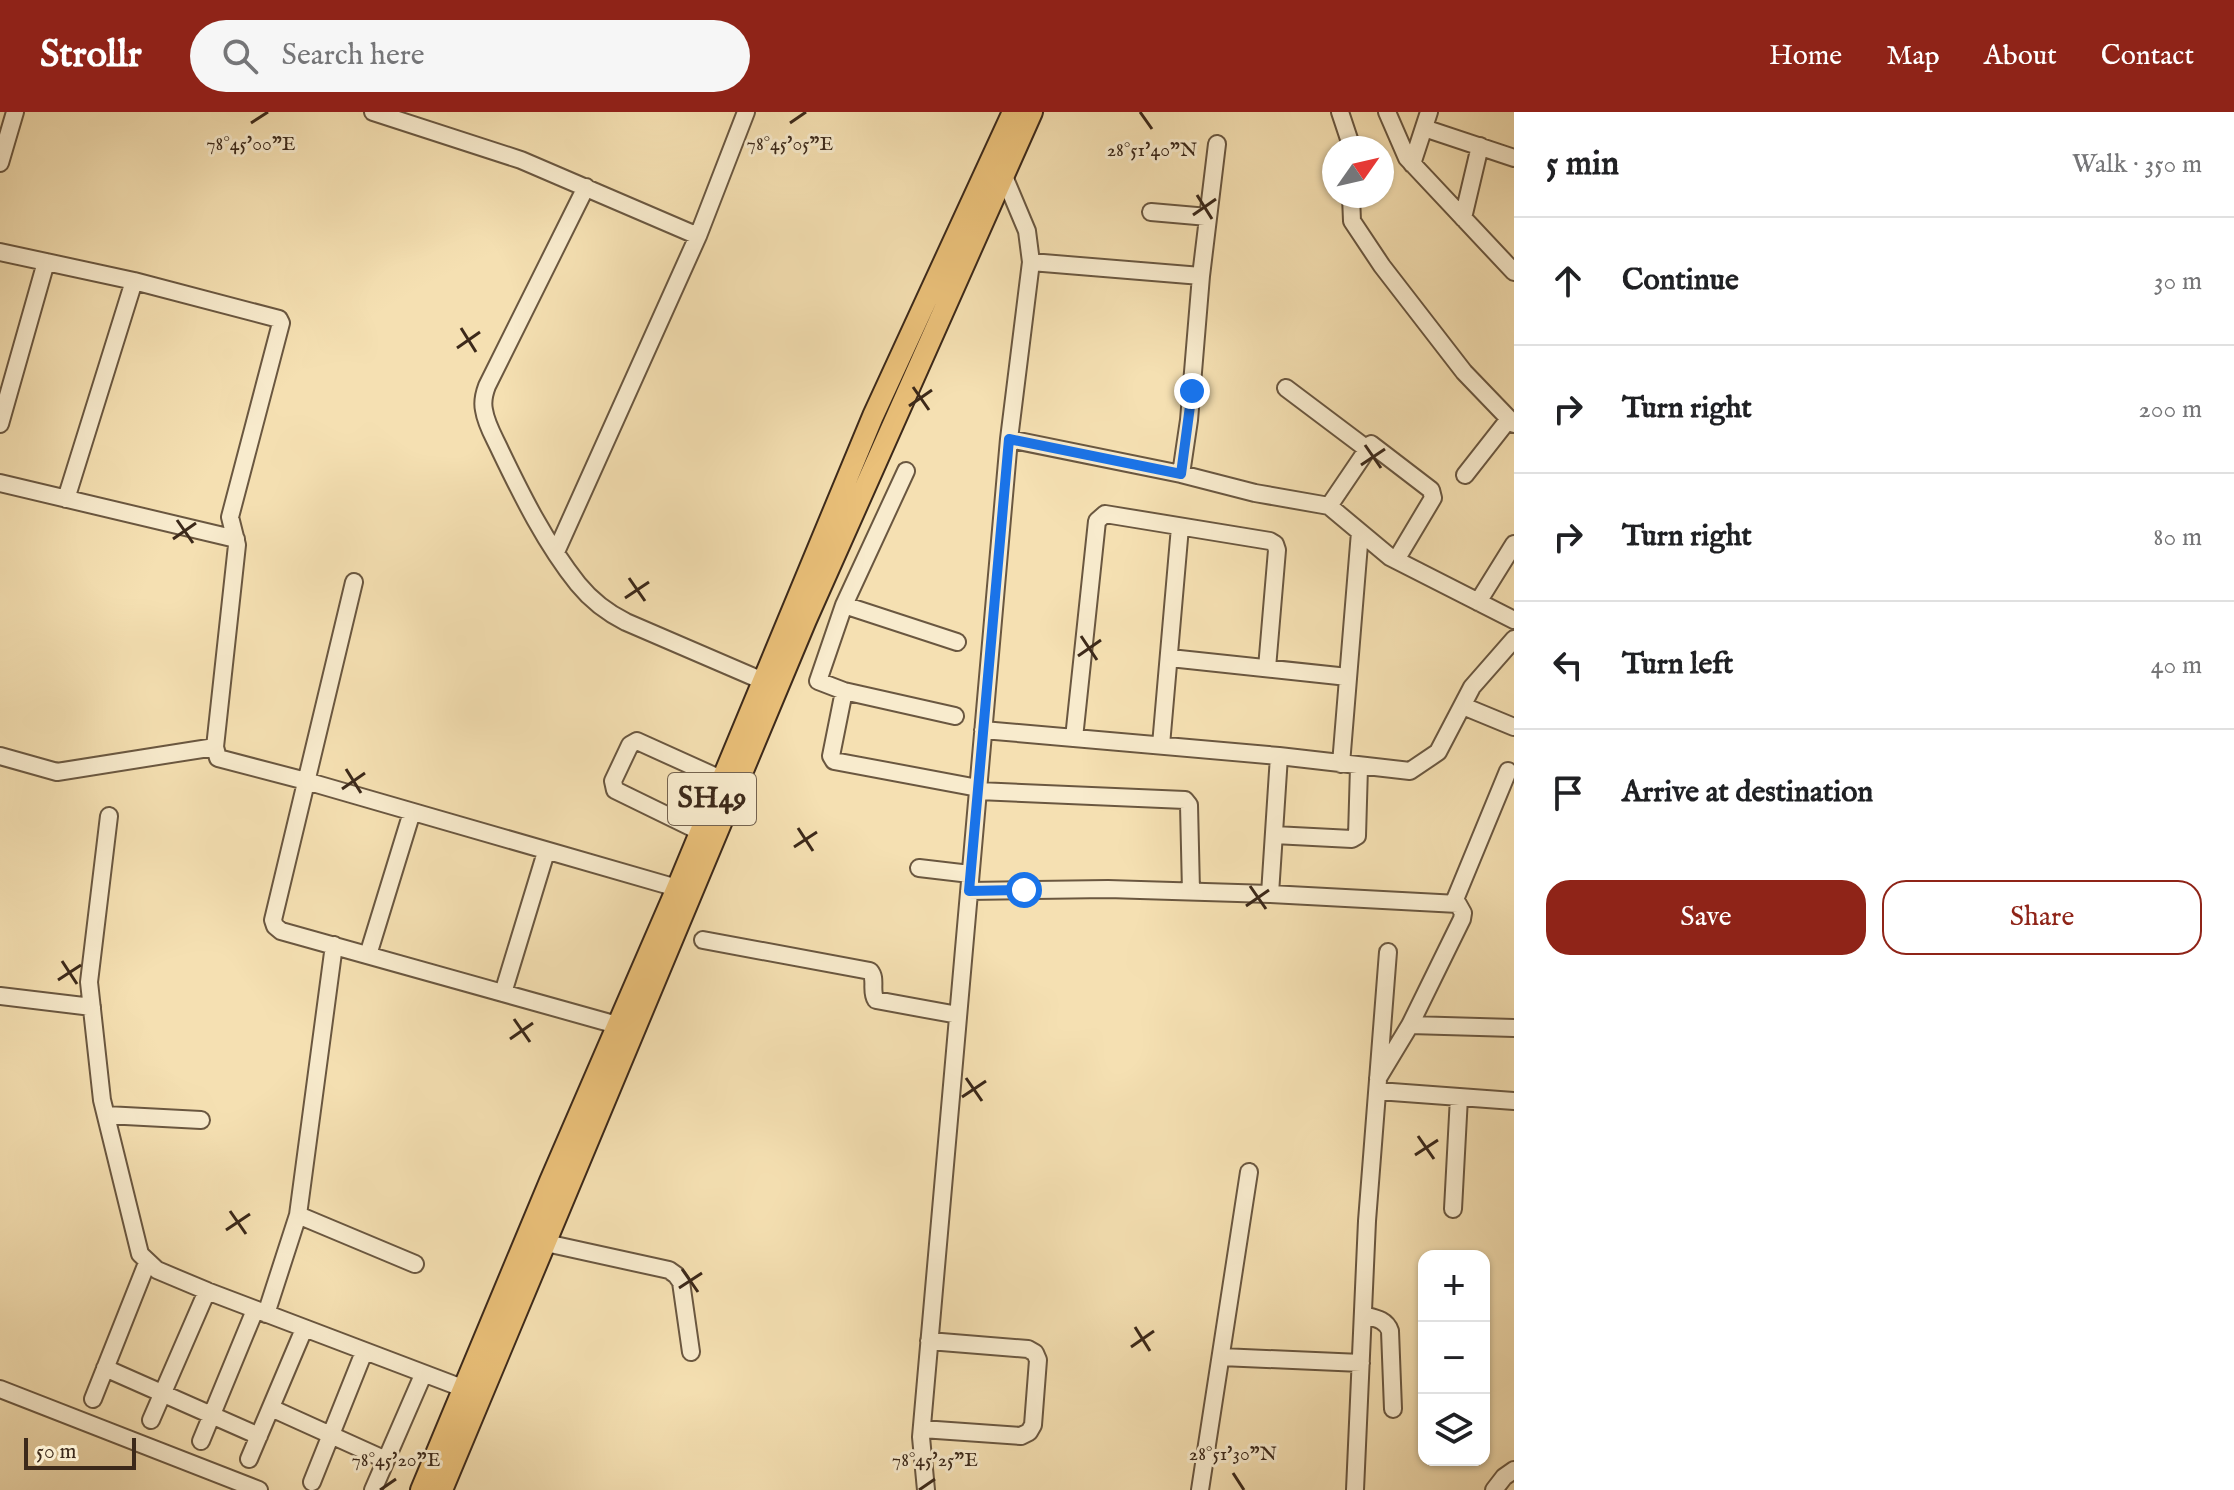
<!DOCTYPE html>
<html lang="en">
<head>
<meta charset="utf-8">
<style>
	:root { --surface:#fff; --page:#f6f6f6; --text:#202124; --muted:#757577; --line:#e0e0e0; --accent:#8f2418 }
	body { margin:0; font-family:"IM FELL English",serif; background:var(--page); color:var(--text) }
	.controls { position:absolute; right:24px; bottom:24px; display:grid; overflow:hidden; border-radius:16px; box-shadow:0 2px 6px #0004 }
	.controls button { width:72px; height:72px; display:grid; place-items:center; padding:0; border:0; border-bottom:2px solid var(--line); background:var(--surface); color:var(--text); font:40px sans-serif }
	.compass { position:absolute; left:1322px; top:24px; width:72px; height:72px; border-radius:50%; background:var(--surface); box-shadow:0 2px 6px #0004; rotate:56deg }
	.scale { position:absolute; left:24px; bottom:20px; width:112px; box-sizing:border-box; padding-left:8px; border:4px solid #3c291a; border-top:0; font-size:22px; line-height:28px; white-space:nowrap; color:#3c291a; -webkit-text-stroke:6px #f8ebcd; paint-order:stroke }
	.stop { position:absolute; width:24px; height:24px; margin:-18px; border:6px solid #1a73e8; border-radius:50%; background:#fff }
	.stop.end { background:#1a73e8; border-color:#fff; box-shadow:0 2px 8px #0008 }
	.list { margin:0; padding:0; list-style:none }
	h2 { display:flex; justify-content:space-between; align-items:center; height:104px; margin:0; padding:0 32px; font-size:34px }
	h2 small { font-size:26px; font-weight:400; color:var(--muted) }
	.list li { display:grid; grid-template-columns:52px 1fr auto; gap:24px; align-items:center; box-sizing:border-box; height:128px; padding:0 32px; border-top:2px solid var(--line) }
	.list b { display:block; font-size:30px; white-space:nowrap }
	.list em { font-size:26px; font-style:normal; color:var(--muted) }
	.actions { display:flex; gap:16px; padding:24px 32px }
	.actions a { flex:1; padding:18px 0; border:2px solid var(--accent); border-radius:24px; text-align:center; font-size:28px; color:var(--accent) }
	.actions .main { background:var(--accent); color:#fff }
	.icon { flex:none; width:44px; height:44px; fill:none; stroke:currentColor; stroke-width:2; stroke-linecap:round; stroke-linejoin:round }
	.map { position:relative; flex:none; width:1514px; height:1378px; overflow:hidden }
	header { display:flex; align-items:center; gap:48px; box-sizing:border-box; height:112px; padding:0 40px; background:var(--accent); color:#fff }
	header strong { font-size:38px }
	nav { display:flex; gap:44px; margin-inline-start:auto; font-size:28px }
	.search { width:560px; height:72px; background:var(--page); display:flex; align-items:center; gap:20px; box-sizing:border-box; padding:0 28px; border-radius:44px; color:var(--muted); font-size:30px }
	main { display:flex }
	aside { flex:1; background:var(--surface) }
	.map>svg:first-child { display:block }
</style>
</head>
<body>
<header>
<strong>Strollr</strong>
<div class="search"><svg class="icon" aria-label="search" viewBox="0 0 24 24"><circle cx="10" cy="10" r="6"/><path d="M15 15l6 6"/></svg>Search here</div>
<nav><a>Home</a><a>Map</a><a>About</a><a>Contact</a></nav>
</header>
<main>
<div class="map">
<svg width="1514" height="1378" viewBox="0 0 1514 1378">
	<rect width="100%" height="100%" fill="#f5e0b2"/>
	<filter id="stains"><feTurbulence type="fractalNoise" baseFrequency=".0025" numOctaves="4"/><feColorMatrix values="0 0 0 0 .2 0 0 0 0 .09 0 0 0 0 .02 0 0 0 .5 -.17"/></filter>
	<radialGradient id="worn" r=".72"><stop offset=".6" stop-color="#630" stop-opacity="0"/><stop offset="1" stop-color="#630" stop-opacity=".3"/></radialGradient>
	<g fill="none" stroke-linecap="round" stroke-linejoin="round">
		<defs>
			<path id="minor" d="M 373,0 L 521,48 L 698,124
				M 1340,0 L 1352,36
				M 1387,0 L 1407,46 L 1514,160
				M 1424,16 L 1514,46
				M 0,51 L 15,0
				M 1412,52 L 1429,0
				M 586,75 L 487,274 C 484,282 482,289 484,298 C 486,312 494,325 500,338 C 522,384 546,432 578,472 C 591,488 608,501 626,510 L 763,569
				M 1351,84 L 1352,109 L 1382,154 L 1464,260 L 1514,312
				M 1151,100 L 1208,105
				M 1463,106 L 1480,34
				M 0,140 L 134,169 L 279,207 L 281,211 L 230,405 L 237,433 L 215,635 L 218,646 L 306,669 L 677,776
				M 1031,150 L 1201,164
				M 1286,276 L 1367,337
				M 0,312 L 46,150
				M 1009,327 L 1181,362 L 1255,381 L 1329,394 L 1390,445 L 1514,508
				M 906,359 L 844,493 L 818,569 L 844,579 L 955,604
				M 1181,362 L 1189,308 L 1201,164 L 1217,32
				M 1465,363 L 1509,307
				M 0,371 L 236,427
				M 66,387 L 134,169
				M 1329,394 L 1371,332 L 1431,378 L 1433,386 L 1396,448
				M 556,440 L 698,124 L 746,0
				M 354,470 L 273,808 L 275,814 L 281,819 L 617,913
				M 1478,490 L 1514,432
				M 844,493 L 957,530
				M 1170,546 L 1348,565
				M 844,579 L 831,644 L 834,649 L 978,676
				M 1463,594 L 1514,615
				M 983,618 L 1279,644 L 1410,659 L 1438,640 L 1472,575 L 1514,527
				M 1074,626 L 1097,409 L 1105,402 L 1270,429 L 1275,432 L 1277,438 L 1267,556
				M 1161,633 L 1180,415
				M 0,644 L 57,660 L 215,635
				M 1341,652 L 1360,420
				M 978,679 L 1185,688 L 1189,693 L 1191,779
				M 109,704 L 89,870 L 102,988 L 140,1142 L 157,1158 L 207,1179 L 465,1277
				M 699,719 L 615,678 L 613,669 L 630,633 L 637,629 L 721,667
				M 1274,723 L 1352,727 L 1357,724 L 1359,655
				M 919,756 L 970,762
				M 969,779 L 1108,777 L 1270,782 L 1458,792 L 1463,801 L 1462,807 L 1410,913 L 1378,966
				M 1270,782 L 1279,644
				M 1454,790 L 1508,659
				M 703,828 L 870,859 C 877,867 870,879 876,888 L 958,903
				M 368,843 L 412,700
				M 503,881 L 546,740
				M 0,884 L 92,895
				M 1410,913 L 1514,916
				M 1378,979 L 1514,989
				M 106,1003 L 201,1008
				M 1453,1097 L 1459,985
				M 298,1103 L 415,1152
				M 546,1131 L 669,1158 L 676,1163 L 681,1170 L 691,1240
				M 266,1202 L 298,1103 L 334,833
				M 1363,1203 C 1374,1206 1386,1207 1390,1219 L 1393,1297
				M 1221,1245 L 1361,1251
				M 105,1256 L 259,1324
				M 0,1277 L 259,1378
				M 93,1287 L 147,1151
				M 271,1296 L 386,1348
				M 151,1308 L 207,1179
				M 922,1317 L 1021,1324 L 1029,1320 L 1033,1313 L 1038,1248 L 1035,1241 L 1028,1237 L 929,1229
				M 201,1329 L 255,1198
				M 249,1347 L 304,1217
				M 312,1370 L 364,1240
				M 373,1378 L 423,1263
				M 926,1378 L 921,1325 L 1009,327 L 1031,150 L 1027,119 L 1003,62
				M 1200,1378 L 1249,1060
				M 1355,1378 L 1367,1109 L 1388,840
				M 1494,1378 L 1504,1365 L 1514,1358"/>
			<path id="major" d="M 421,1378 L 550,1069 L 677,776 L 873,304 L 1013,0
				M 442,1378 L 806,508 L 1032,0"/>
		</defs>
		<use href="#minor" stroke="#6a5740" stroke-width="20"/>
		<use href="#major" stroke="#3c291a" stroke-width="24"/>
		<use href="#minor" stroke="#f8ebcd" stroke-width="16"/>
		<use href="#major" stroke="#eac079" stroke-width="20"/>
	</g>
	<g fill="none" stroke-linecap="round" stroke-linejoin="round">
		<path stroke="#1a73e8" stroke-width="10" d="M 1024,778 L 969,779 L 1009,327 L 1181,362 L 1192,279"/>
	</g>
	<path fill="none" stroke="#3c291a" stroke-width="3" d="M 1140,0 L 1152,17M 251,11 L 268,0M 790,11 L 806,0M 1197,83 L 1212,107M 1193,103 L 1216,87M 461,216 L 476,240M 457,236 L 480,220M 913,275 L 929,298M 909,294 L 932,278M 1365,333 L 1381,356M 1361,353 L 1385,337M 177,408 L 193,431M 173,427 L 196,411M 629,466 L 645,489M 625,486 L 649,470M 1081,524 L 1097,548M 1078,544 L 1101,528M 346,657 L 361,681M 342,677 L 365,661M 798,716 L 813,739M 794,735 L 817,720M 1250,774 L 1266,797M 1246,794 L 1269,778M 62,849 L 77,872M 58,868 L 81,853M 514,907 L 530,930M 510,927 L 533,911M 966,966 L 982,989M 962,985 L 986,969M 1418,1024 L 1434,1047M 1415,1043 L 1438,1028M 230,1099 L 246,1122M 226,1118 L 250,1102M 682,1157 L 698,1180M 679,1176 L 702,1161M 1135,1215 L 1150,1239M 1131,1235 L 1154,1219M 1233,1361 L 1244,1378M 380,1378 L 396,1367M 919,1378 L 935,1367"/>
	<g text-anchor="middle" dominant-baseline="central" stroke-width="6" stroke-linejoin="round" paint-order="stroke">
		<rect fill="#f8ebcd" stroke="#746350" stroke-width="2" x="668" y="661" width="88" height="52" rx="6"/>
		<g font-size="30" font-weight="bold" fill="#3c291a">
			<text x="712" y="687">SH49</text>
		</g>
	</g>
	<g font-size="20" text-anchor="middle" fill="#3c291a" stroke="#f8ebcd" stroke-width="6" stroke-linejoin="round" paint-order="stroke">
		<text x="251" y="38">78°45'00"E</text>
		<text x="790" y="38">78°45'05"E</text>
		<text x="1152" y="44">28°51'40"N</text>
		<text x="1233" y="1348">28°51'30"N</text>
		<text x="396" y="1354">78°45'20"E</text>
		<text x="935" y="1354">78°45'25"E</text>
	</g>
	<rect width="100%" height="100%" filter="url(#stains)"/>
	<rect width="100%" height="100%" fill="url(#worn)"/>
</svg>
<div class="controls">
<button>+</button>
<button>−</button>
<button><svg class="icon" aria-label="layers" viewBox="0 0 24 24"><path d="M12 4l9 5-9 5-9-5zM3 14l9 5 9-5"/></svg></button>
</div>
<svg class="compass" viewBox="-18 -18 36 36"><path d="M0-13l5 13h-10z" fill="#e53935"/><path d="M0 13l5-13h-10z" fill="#757577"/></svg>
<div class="scale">50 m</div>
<div class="stop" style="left:1024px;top:778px"></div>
<div class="stop end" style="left:1192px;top:279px"></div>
</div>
<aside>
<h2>5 min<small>Walk · 350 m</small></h2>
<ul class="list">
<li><svg class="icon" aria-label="ahead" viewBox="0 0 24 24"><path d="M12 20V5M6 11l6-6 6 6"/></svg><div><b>Continue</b></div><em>30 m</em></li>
<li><svg class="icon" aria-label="right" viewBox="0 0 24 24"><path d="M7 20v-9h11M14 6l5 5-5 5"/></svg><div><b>Turn right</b></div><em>200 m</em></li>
<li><svg class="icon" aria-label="right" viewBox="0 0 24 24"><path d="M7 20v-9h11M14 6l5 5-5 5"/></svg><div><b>Turn right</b></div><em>80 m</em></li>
<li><svg class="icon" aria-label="left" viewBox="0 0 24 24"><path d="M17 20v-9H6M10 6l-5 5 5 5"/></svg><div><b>Turn left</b></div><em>40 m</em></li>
<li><svg class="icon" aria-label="arrive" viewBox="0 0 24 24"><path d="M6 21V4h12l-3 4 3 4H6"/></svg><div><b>Arrive at destination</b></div></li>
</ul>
<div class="actions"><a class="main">Save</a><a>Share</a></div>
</aside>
</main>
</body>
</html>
